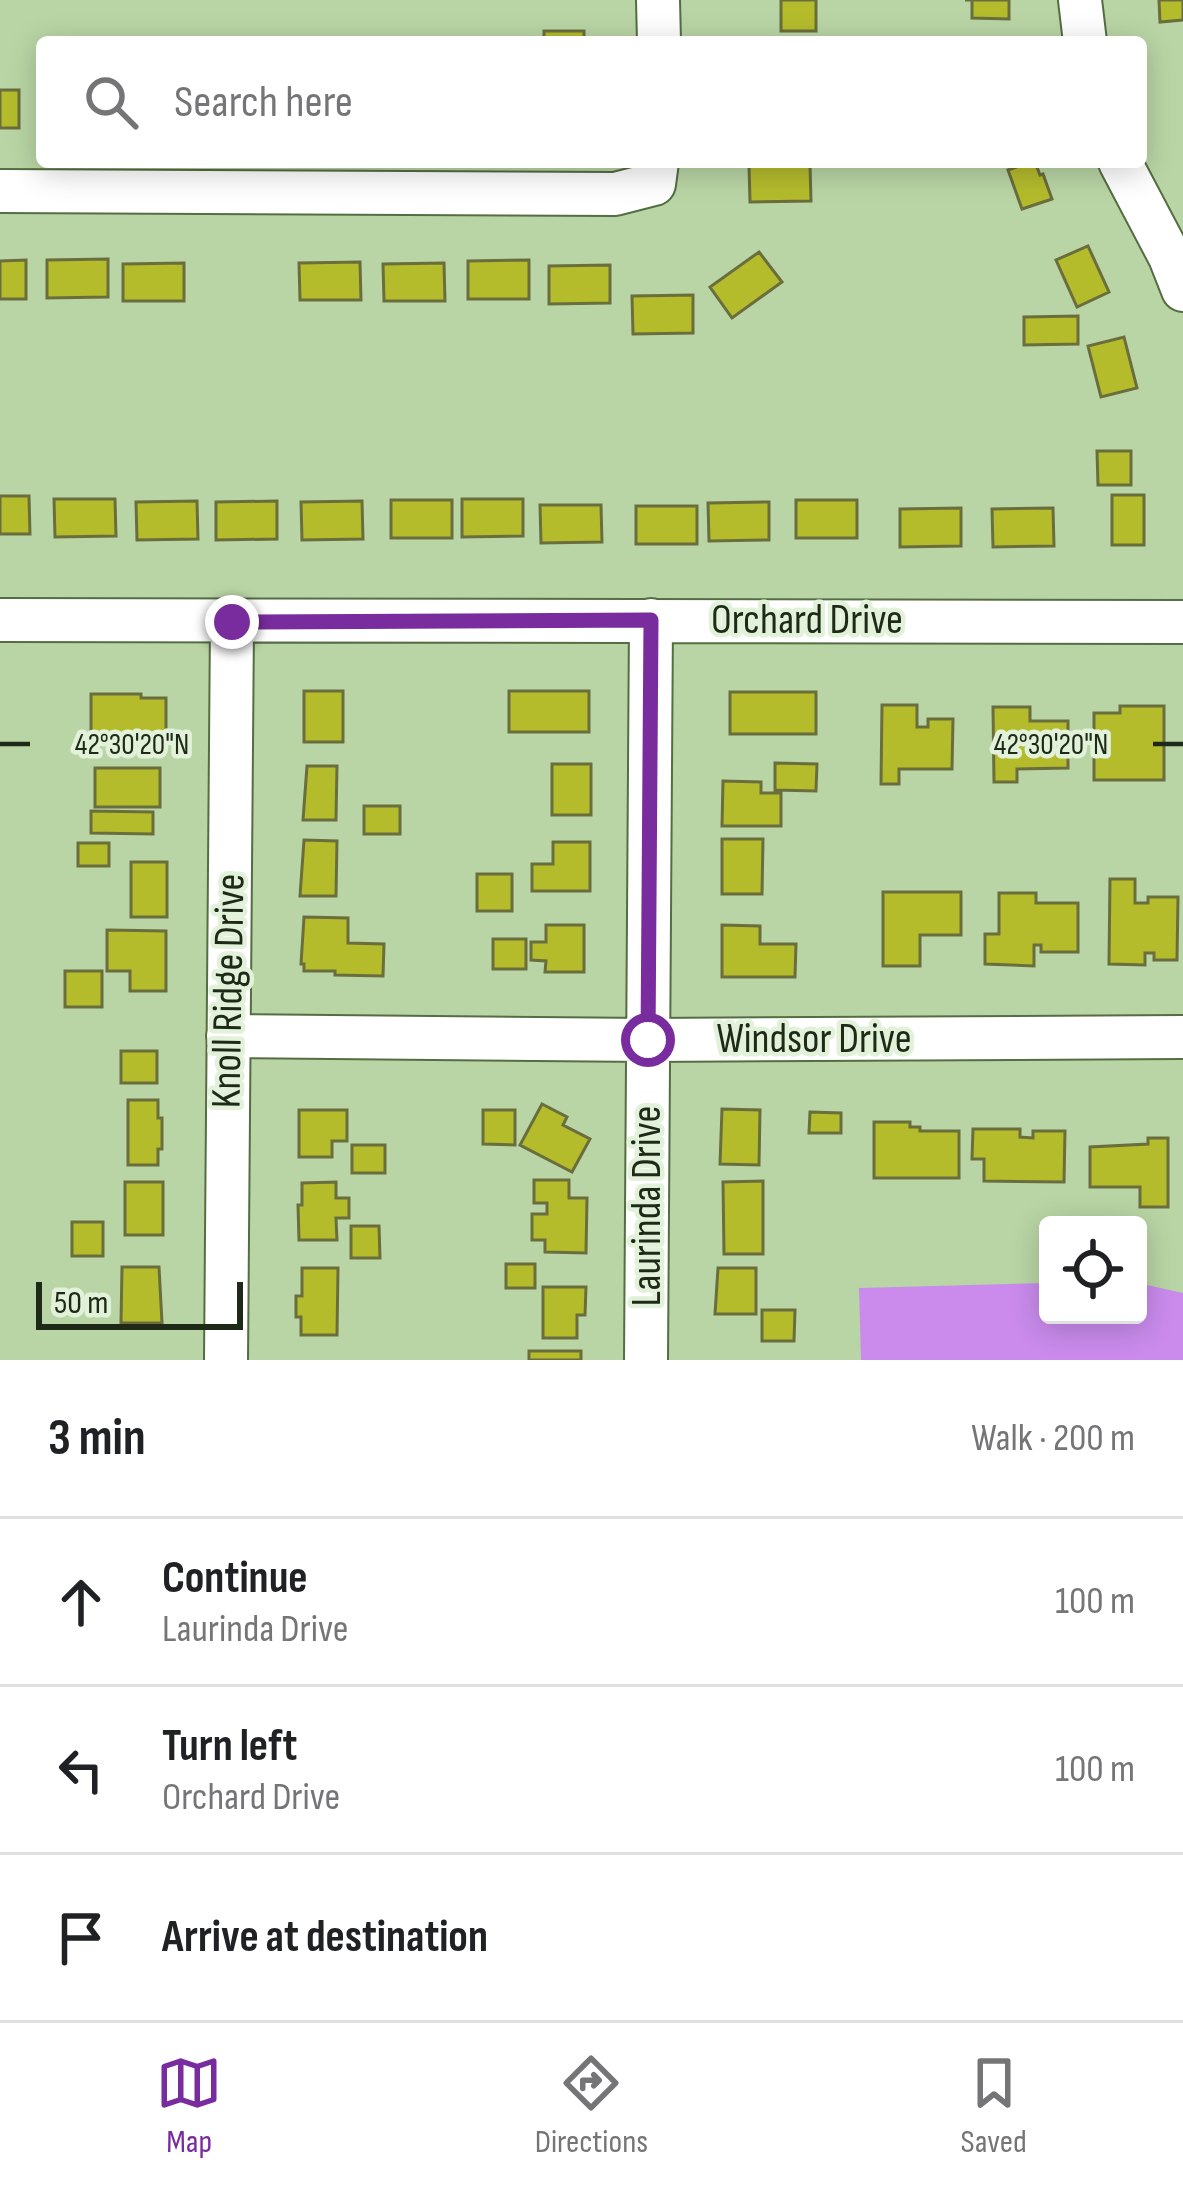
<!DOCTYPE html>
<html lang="en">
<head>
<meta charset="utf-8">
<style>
	:root { --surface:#fff; --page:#f2f2f2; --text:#202124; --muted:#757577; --line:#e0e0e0; --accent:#792c9d }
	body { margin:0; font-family:"Sofia Sans Condensed",sans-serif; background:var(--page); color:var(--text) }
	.controls { position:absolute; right:36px; bottom:36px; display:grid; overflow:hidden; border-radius:12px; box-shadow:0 6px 30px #0003 }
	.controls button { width:108px; height:108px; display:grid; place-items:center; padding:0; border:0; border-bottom:3px solid var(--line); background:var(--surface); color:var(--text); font:60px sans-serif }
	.scale { position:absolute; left:36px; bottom:30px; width:207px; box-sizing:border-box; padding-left:12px; border:6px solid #1e2917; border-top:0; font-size:33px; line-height:42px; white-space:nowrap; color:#1e2917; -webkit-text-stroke:9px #e2f1d9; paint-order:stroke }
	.stop { position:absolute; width:36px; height:36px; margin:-27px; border:9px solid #792c9d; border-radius:50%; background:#fff }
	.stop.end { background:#792c9d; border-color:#fff; box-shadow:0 3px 12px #0008 }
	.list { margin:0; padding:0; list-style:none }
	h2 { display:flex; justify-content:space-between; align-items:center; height:156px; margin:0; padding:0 48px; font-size:51px }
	h2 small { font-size:39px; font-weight:400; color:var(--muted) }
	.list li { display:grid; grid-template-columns:78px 1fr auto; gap:36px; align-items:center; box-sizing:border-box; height:168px; padding:0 48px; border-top:3px solid var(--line) }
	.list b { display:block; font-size:45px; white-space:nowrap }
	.list p { margin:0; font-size:39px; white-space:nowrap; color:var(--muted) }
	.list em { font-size:39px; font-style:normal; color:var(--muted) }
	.icon { flex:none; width:66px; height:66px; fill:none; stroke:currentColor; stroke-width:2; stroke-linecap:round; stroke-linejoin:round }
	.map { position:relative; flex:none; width:1183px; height:1360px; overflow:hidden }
	.search { position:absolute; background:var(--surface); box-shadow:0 6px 30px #0003; left:36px; right:36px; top:36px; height:132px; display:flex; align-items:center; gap:30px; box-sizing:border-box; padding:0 42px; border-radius:12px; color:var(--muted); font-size:45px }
	.sheet { height:660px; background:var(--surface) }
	nav { display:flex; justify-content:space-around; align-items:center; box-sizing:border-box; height:168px; border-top:3px solid var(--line); background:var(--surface); font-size:33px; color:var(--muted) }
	nav a { display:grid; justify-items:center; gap:6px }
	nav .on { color:var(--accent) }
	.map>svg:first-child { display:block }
</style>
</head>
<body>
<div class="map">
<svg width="1183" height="1360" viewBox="0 0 1183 1360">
	<rect width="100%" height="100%" fill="#b9d5a5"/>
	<path fill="#ca8bed" d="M 1048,1283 L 1048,1315 L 1138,1315 L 1138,1283 L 1183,1293 L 1183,1360 L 861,1360 L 859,1288 Z"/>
	<path fill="#b4bc2c" stroke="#6a6e3c" stroke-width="3" d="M 781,0 L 816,0 L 816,31 L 781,31 Z
		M 965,0 L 1009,0 L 1009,19 L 972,18 L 972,0 Z
		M 1159,0 L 1183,0 L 1183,20 L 1160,22 Z
		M 544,31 L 584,31 L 584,42 L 544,42 Z
		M 0,90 L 19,90 L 19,128 L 0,128 Z
		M 1030,162 L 1035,162 L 1040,175 L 1043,174 L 1052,199 L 1022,209 L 1008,170 Z
		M 810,164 L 811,201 L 750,202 L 749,165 Z
		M 1088,246 L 1109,292 L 1077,307 L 1056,260 Z
		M 759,252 L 782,282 L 732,318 L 710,287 Z
		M 108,259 L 108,297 L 47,298 L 47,260 Z
		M 26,260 L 26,299 L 0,299 L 0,261 Z
		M 529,260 L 529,299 L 468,299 L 468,261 Z
		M 360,262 L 361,300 L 300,300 L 299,263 Z
		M 184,263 L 184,301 L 123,301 L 123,264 Z
		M 444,263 L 445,301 L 384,301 L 383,264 Z
		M 610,265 L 610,303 L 549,304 L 549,266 Z
		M 693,295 L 693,333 L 633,334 L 632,296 Z
		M 1078,316 L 1078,344 L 1024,345 L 1024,317 Z
		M 1124,337 L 1137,388 L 1101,397 L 1088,346 Z
		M 1097,451 L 1131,451 L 1131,485 L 1098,485 Z
		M 1112,495 L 1144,495 L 1144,545 L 1112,545 Z
		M 0,496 L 29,496 L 30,534 L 0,534 Z
		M 54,499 L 115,499 L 116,536 L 55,537 Z
		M 462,499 L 523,499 L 523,536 L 462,537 Z
		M 391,500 L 452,500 L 452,538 L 391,538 Z
		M 796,500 L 857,500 L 857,538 L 796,538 Z
		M 197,501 L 198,539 L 137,540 L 136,502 Z
		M 277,501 L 277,539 L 216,540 L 216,502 Z
		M 362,501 L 363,539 L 302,540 L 301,502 Z
		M 769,502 L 769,540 L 709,541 L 708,503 Z
		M 540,505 L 601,505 L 602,542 L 541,543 Z
		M 636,506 L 697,506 L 697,544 L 636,544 Z
		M 961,508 L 961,546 L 900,547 L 900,509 Z
		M 1053,508 L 1054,546 L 993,547 L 992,509 Z
		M 304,691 L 343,691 L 343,742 L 304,742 Z
		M 509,691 L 589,691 L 589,732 L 509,732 Z
		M 730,692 L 816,692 L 816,734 L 730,734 Z
		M 91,694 L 141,694 L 141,698 L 166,698 L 166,735 L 91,735 Z
		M 882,705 L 917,705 L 917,727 L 928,727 L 928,719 L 953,719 L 952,769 L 899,769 L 899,784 L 881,784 Z
		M 1120,706 L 1164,706 L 1164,780 L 1094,780 L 1094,713 L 1120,713 Z
		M 993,707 L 1030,707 L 1030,721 L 1068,721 L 1068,768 L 1017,769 L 1017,782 L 994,782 Z
		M 775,763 L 817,764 L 816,791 L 775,790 Z
		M 552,764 L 591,764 L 591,815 L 552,815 Z
		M 307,766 L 337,766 L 336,820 L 303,820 Z
		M 95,768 L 160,768 L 160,807 L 95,807 Z
		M 723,781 L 761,782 L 761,793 L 781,793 L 781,826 L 722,826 Z
		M 364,806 L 400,806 L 400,834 L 364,834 Z
		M 91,811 L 153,812 L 153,834 L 91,833 Z
		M 722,839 L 763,839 L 762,894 L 722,894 Z
		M 304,840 L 337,841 L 336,896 L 300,896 Z
		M 553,842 L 590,842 L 590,891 L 532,891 L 532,864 L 553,864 Z
		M 78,843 L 109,843 L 109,866 L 78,866 Z
		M 131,862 L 167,862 L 167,917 L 131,917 Z
		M 477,874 L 512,874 L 512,911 L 477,911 Z
		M 1110,879 L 1135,879 L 1135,903 L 1148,903 L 1148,897 L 1178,897 L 1177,960 L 1154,960 L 1154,953 L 1145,953 L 1145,965 L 1109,964 Z
		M 883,892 L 961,892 L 961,935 L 920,935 L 920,966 L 883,966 Z
		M 999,893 L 1036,893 L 1036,903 L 1078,903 L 1078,952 L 1041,952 L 1041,945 L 1034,945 L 1034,966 L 985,964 L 985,934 L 999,934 Z
		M 304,917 L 348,918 L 348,943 L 384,944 L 383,976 L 335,975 L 335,971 L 304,971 L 304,964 L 301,964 Z
		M 546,925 L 584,925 L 584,972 L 545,972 L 546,961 L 531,960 L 531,942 L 546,942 Z
		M 722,925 L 760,926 L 760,944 L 796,944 L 795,977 L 722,977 Z
		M 107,930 L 166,931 L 166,991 L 130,991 L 130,971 L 107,971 Z
		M 493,939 L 526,939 L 526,969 L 493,969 Z
		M 65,971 L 102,971 L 102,1007 L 65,1007 Z
		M 121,1051 L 157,1051 L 157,1083 L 121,1083 Z
		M 128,1100 L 158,1100 L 158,1118 L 162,1118 L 162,1149 L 158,1149 L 158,1165 L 128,1165 Z
		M 542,1104 L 567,1117 L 563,1125 L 590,1139 L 572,1172 L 520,1145 Z
		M 722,1109 L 760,1110 L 759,1165 L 720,1164 Z
		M 299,1110 L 347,1110 L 347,1141 L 332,1141 L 332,1157 L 299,1157 Z
		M 483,1110 L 515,1110 L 515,1145 L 483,1144 Z
		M 810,1112 L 841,1113 L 841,1133 L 809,1133 Z
		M 874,1122 L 910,1122 L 910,1127 L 920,1127 L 920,1131 L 959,1131 L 959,1178 L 874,1178 Z
		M 973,1129 L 1020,1129 L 1020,1137 L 1033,1138 L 1033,1131 L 1065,1131 L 1064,1182 L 984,1181 L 984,1159 L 972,1159 Z
		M 1148,1138 L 1168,1138 L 1168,1207 L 1140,1207 L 1140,1187 L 1090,1187 L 1090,1147 L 1148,1144 Z
		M 352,1145 L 385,1145 L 385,1173 L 352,1173 Z
		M 534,1180 L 569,1180 L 569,1198 L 587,1198 L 586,1253 L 545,1252 L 545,1240 L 532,1240 L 532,1214 L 547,1214 L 547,1203 L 534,1203 Z
		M 763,1181 L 763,1254 L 724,1254 L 723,1182 Z
		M 125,1182 L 163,1182 L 163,1235 L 125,1235 Z
		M 336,1182 L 336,1198 L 349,1198 L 349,1218 L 336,1218 L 337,1240 L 299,1240 L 298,1205 L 302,1205 L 302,1183 Z
		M 72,1222 L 103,1222 L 103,1256 L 72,1256 Z
		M 351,1226 L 379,1226 L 380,1258 L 351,1258 Z
		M 506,1264 L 535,1264 L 535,1288 L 506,1288 Z
		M 122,1267 L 159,1267 L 162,1323 L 121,1323 Z
		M 302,1268 L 338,1268 L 337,1335 L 301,1335 L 301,1317 L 296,1317 L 296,1296 L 302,1296 Z
		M 718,1268 L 756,1268 L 756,1314 L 715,1314 Z
		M 543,1287 L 586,1287 L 585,1315 L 577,1315 L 577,1338 L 543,1338 Z
		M 762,1310 L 795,1310 L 794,1341 L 762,1341 Z
		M 529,1351 L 581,1351 L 581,1360 L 529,1360 Z"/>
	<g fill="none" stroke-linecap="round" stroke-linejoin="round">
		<defs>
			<path id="minor" d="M 658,0 L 659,42
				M 1080,0 L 1085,42
				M 1120,162 L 1170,257 L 1183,290
				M 0,191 L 615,194 L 654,184 L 657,162
				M 0,620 L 1183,622
				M 228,1036 L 648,1040 L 1183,1037
				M 226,1360 L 232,622
				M 646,1360 L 651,620"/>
		</defs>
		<use href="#minor" stroke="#546d42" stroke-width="46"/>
		<use href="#minor" stroke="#fff" stroke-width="42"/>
	</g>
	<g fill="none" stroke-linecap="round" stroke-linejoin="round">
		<path stroke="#792c9d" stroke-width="15" d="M 232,622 L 651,620 L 648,1040"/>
	</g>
	<path fill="none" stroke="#1e2917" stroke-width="4.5" d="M 0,744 L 30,744M 1153,744 L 1183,744"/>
	<g text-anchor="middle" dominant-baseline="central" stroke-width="9" stroke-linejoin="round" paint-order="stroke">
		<g font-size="42" fill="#1e2917" stroke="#e2f1d9">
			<text x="807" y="620">Orchard Drive</text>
			<text transform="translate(229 991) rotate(-89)">Knoll Ridge Drive</text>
			<text x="814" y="1039">Windsor Drive</text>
			<text transform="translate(647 1206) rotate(-90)">Laurinda Drive</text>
		</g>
	</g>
	<g font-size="30" text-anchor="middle" fill="#1e2917" stroke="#e2f1d9" stroke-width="9" stroke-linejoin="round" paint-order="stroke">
		<text x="132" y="754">42°30'20"N</text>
		<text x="1051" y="754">42°30'20"N</text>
	</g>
</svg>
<div class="controls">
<button><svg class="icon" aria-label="locate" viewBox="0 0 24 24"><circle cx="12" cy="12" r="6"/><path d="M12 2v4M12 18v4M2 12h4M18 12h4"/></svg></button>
</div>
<div class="scale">50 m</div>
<div class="stop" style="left:648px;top:1040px"></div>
<div class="stop end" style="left:232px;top:622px"></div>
<div class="search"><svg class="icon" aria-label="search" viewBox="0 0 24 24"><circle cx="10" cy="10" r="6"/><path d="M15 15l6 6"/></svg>Search here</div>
</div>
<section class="sheet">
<h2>3 min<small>Walk · 200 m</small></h2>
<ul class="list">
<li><svg class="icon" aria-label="ahead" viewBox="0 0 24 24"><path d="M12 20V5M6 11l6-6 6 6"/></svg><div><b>Continue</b><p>Laurinda Drive</p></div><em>100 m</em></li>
<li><svg class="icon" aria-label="left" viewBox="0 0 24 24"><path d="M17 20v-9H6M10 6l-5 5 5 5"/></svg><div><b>Turn left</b><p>Orchard Drive</p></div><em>100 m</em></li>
<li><svg class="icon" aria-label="arrive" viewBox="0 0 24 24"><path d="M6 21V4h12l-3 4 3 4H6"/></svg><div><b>Arrive at destination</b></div></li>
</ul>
</section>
<nav>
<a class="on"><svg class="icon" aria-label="map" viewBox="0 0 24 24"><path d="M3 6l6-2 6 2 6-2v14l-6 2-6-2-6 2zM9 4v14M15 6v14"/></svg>Map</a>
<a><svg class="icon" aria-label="directions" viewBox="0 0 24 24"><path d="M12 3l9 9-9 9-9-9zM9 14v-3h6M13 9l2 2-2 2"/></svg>Directions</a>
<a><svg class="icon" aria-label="saved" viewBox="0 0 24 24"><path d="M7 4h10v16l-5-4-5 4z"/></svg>Saved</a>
</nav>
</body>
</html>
